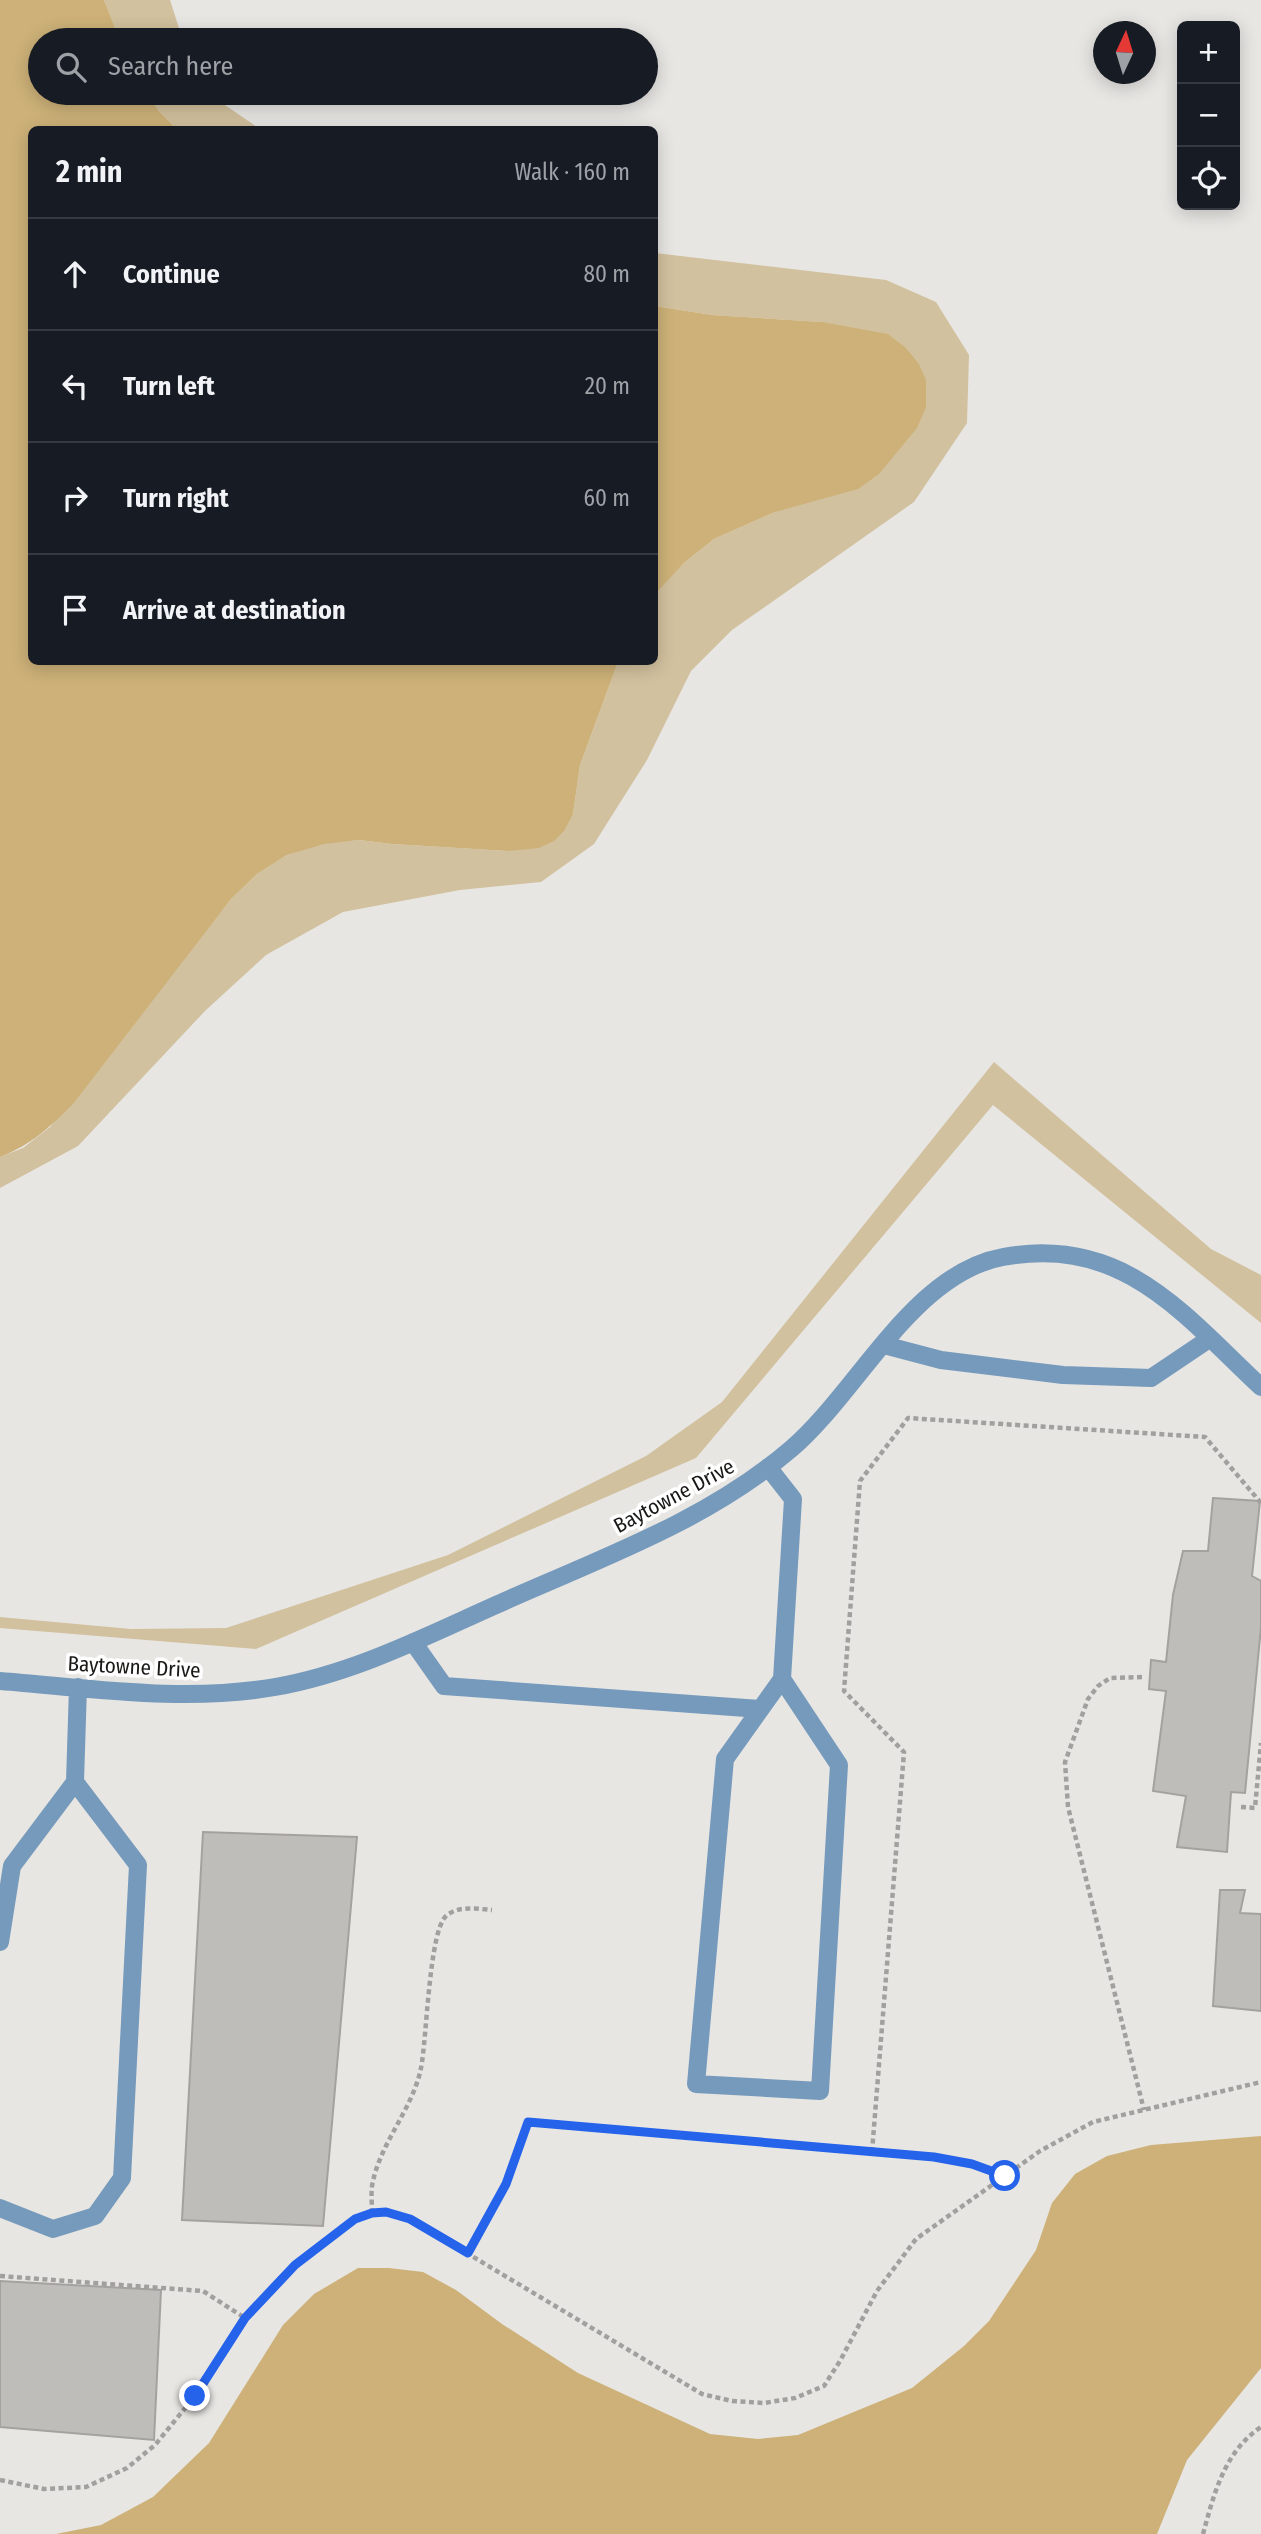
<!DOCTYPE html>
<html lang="en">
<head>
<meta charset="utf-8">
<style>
	:root { --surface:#171b24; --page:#20242c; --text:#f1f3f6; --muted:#9ea1a6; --line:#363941 }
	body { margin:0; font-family:"Fira Sans Condensed",sans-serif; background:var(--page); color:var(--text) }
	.controls { position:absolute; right:21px; top:21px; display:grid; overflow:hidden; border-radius:10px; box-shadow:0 4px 18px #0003 }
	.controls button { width:63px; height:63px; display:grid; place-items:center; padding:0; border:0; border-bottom:2px solid var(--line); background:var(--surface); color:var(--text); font:35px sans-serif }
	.compass { position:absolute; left:1093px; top:21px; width:63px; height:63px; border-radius:50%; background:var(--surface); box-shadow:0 4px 18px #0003; rotate:4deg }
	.stop { position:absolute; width:21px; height:21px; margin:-16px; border:5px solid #2563eb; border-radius:50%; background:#fff }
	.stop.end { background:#2563eb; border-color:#fff; box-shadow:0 2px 7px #0008 }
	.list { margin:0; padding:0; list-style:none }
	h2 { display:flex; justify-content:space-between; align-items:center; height:91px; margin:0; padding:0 28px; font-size:30px }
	h2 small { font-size:23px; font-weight:400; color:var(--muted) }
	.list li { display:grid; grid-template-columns:46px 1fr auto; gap:21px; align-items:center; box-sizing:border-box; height:112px; padding:0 28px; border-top:2px solid var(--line) }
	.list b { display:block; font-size:26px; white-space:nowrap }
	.list em { font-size:23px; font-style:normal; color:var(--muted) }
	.icon { flex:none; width:38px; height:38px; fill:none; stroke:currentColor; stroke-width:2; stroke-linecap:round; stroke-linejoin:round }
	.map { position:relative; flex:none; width:1261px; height:2534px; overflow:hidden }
	.search { position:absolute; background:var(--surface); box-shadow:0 4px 18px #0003; left:28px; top:28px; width:630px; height:77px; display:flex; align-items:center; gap:18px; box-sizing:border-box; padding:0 24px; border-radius:38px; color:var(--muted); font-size:26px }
	.panel { position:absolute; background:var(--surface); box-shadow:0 4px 18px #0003; left:28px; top:126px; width:630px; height:539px; border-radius:10px }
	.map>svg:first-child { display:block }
</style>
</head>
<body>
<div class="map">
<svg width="1261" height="2534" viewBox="0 0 1261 2534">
	<rect width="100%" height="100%" fill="#e8e6e3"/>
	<path fill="#d2c19e" d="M 104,0 L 170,0 L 179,28 L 186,40 L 120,40 Z
		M 148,93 L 216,93 L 222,103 L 260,129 L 177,129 L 158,110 Z
		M 655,253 L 886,280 L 936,302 L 969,355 L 967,423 L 914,502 L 732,630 L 691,671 L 647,760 L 594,844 L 541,882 L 460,890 L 343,912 L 266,955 L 205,1011 L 78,1146 L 0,1188 L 0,1157 L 23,1148 L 50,1127 L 231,899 L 257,874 L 287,855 L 324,843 L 359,840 L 392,844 L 508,851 L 573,814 L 580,765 L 618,662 L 654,662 L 656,591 L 684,563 L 714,539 L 775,512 L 822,322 L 712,315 L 655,306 Z
		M 994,1062 L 1211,1249 L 1261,1275 L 1261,1323 L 993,1105 L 696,1458 L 256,1649 L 0,1628 L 0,1617 L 131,1629 L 226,1628 L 448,1555 L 646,1456 L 722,1402 Z"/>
	<path fill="#cdb178" d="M 0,0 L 104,0 L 120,40 L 40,40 L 40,93 L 148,93 L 158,110 L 177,129 L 32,130 L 32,662 L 618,662 L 580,765 L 573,814 L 564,831 L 554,841 L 539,848 L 508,851 L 392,844 L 359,840 L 324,844 L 287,855 L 257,874 L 231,899 L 73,1104 C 50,1127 31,1145 0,1157 Z
		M 655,306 L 712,315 L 822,322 L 888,334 L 906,348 L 919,364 L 926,380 L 926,407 L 917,428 L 879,474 L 858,489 L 775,512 L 714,539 L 684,563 L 655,594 Z
		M 1261,2136 L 1261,2368 L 1187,2460 L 1157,2534 L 56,2534 L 101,2525 L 153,2497 L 209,2443 L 283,2325 L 314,2294 L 358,2268 L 389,2268 L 423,2272 L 456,2290 L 502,2324 L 578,2373 L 710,2434 L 758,2439 L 798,2435 L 912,2388 L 964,2346 L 989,2321 L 1036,2250 L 1052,2203 L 1075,2174 L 1107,2156 L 1151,2145 Z"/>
	<path fill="#bfbdba" stroke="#a4a29f" stroke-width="2" d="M 1213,1498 L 1260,1501 L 1252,1576 L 1261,1581 L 1261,1627 L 1245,1793 L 1231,1792 L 1227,1852 L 1177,1847 L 1186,1796 L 1153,1791 L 1166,1691 L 1149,1689 L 1151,1660 L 1166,1662 L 1173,1595 L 1183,1551 L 1208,1551 Z
		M 203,1832 L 357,1837 L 323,2226 L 182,2220 Z
		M 1220,1890 L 1245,1890 L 1240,1913 L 1261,1914 L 1261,2011 L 1213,2006 Z
		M 0,2281 L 161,2290 L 154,2440 L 0,2427 Z"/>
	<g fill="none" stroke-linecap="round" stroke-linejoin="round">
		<path stroke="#a2a09e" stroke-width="4.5" stroke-dasharray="5 3.5" stroke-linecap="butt" d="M 1142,1677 L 1110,1678 L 1098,1686 L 1088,1699 L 1065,1762 L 1068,1807 L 1144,2110
			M 1241,1807 L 1255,1808 L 1261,1743
			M 872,2152 L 904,1752 L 844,1691 L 860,1481 L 908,1418 L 1205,1437 L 1261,1503
			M 372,2213 C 372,2205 371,2195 372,2186 C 379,2144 413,2109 421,2068 C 427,2037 429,1932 446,1916 C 458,1905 478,1909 492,1910
			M 468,2253 L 506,2184 L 528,2122 L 934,2157 L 972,2164 L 1005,2176
			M 0,2276 L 203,2291 L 245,2318
			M 0,2480 L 44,2489 L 86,2487 L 127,2468 L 155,2445 L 195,2396 L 245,2318 L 295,2265 L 355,2219 L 372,2213 L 385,2212 L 410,2219 L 702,2394 L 732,2401 L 764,2403 L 795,2398 L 824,2386 L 840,2361 L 877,2291 L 916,2239 L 1040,2151 L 1093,2122 L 1261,2082
			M 1203,2534 C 1214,2494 1224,2452 1261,2427"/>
		<path stroke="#769abc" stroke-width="18" d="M 884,1345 L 941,1360 L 1063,1375 L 1151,1378 L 1209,1339
			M 768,1467 L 793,1499 L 782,1679 L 839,1765 L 820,2091 L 696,2084 L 725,1759 L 782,1679
			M 413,1642 L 444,1686 L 760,1709
			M 0,1681 C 90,1688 185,1703 275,1687 C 356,1673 430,1634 505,1601 C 604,1557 708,1520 791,1449 C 857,1393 913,1273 1003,1257 C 1123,1235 1183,1314 1261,1387
			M 0,1942 L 12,1866 L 75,1782 L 78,1687
			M 0,2208 L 53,2229 L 95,2216 L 122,2178 L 138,1865 L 75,1782"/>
	</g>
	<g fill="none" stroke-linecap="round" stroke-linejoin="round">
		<path stroke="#2563eb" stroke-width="9" d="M 195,2396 L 245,2318 L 295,2265 L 355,2219 L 372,2213 L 386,2212 L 410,2219 L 468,2253 L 506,2184 L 528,2122 L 934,2157 L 972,2164 L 1005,2176"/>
	</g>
	<g text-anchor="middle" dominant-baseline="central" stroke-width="7" stroke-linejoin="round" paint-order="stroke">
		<g font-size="21" fill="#191817" stroke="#fff">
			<text transform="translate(674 1496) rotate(-28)">Baytowne Drive</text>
			<text transform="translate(134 1667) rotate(3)">Baytowne Drive</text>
		</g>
	</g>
</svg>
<div class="controls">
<button>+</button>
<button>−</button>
<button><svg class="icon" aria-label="locate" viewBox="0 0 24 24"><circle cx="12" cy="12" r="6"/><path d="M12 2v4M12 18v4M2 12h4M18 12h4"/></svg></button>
</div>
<svg class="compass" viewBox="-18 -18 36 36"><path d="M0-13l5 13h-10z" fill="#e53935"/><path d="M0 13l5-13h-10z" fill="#9ea1a6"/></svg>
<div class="stop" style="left:1005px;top:2176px"></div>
<div class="stop end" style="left:195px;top:2396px"></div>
<div class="search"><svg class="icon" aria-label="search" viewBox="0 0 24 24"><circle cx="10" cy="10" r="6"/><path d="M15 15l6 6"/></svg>Search here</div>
<section class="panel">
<h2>2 min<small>Walk · 160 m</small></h2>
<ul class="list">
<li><svg class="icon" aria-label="ahead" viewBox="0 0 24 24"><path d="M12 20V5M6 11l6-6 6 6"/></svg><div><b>Continue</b></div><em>80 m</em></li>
<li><svg class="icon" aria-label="left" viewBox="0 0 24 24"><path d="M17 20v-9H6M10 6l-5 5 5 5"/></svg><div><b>Turn left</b></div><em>20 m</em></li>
<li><svg class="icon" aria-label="right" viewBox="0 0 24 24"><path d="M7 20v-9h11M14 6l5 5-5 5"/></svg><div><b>Turn right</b></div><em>60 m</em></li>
<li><svg class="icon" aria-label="arrive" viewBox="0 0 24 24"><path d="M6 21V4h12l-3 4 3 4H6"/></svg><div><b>Arrive at destination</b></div></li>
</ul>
</section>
</div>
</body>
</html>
